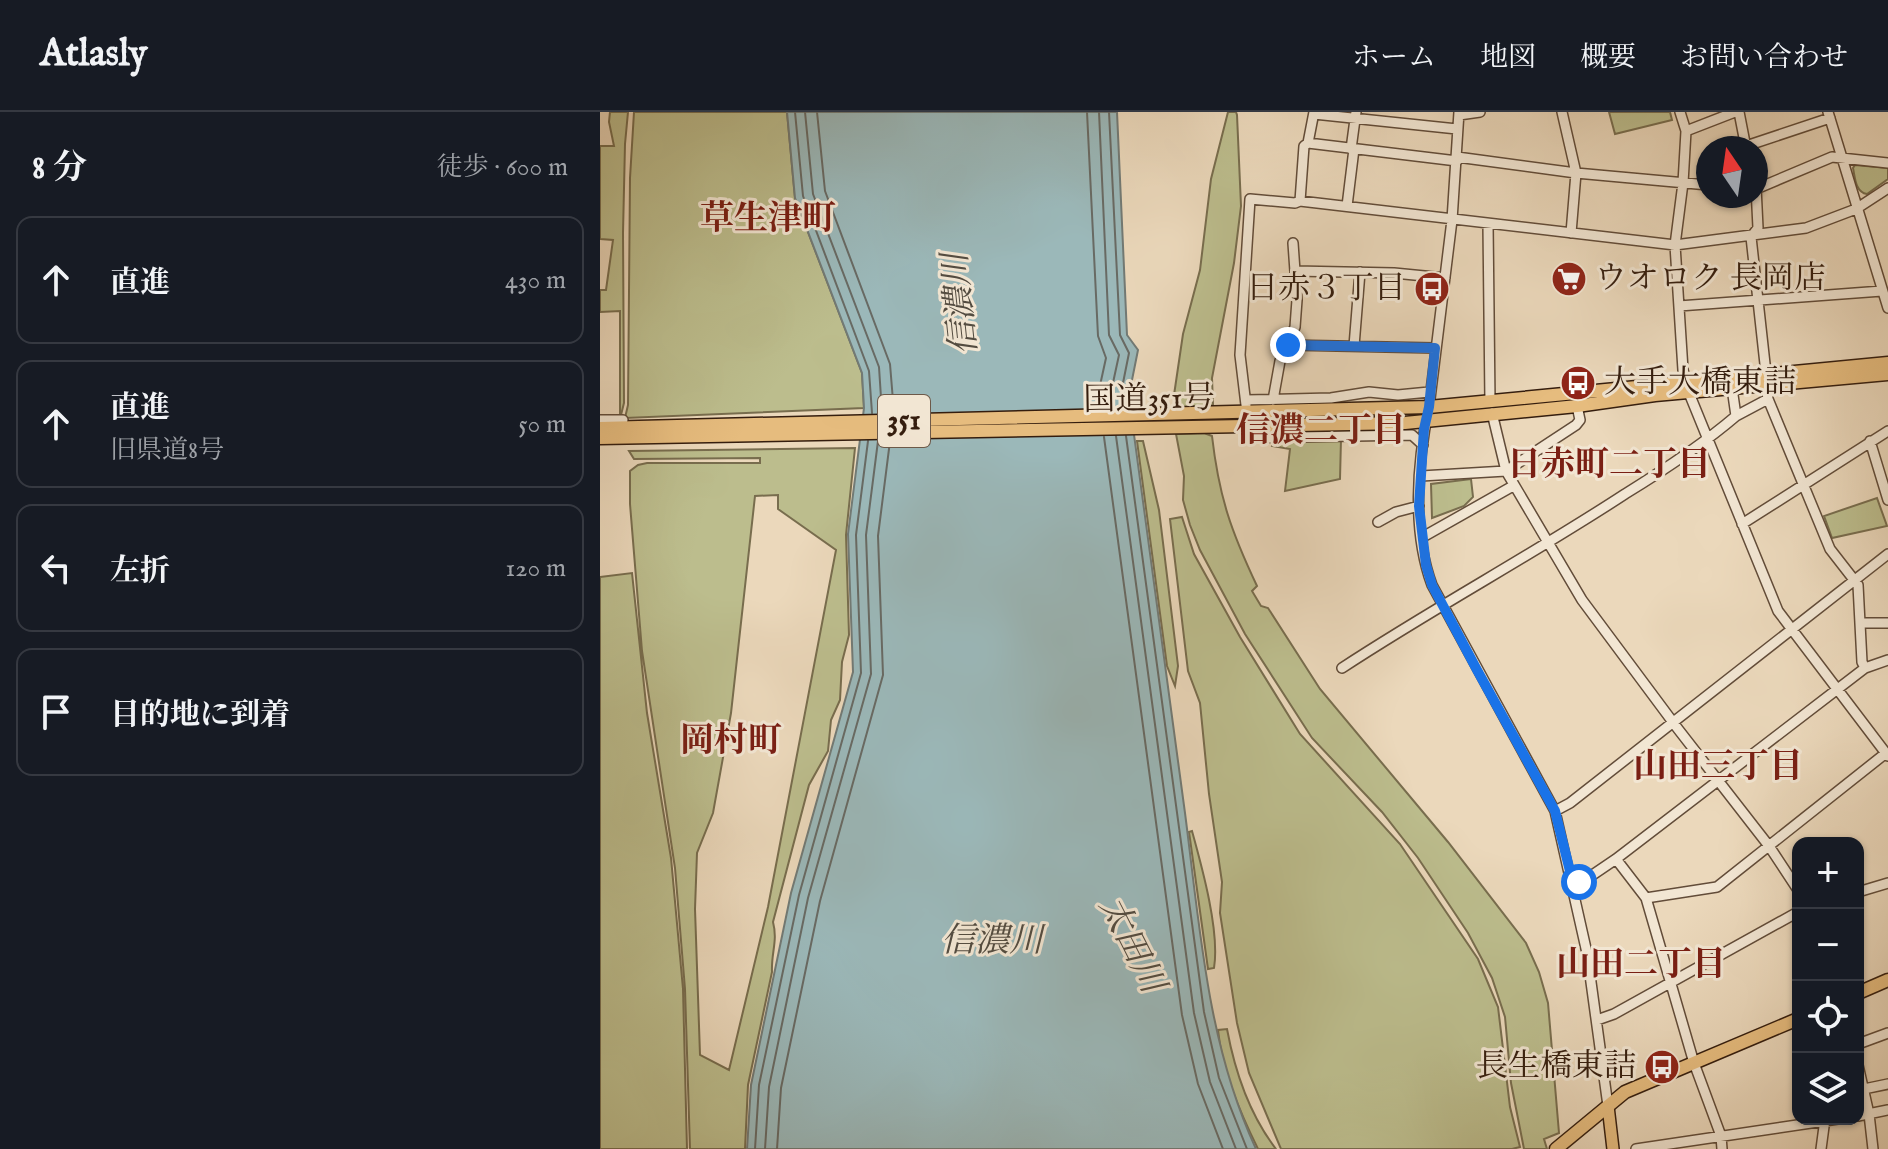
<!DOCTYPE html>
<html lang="ja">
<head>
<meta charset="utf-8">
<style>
	:root { --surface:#171b24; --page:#20242c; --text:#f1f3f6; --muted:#9ea1a6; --line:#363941 }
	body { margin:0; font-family:"IM FELL English","Noto Serif JP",serif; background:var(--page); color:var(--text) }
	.controls { position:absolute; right:24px; bottom:24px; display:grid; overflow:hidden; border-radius:16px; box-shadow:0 2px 6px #0004 }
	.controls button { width:72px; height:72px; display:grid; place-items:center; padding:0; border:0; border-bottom:2px solid var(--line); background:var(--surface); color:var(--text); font:40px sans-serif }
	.compass { position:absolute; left:1096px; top:24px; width:72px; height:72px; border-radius:50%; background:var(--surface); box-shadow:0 2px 6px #0004; rotate:347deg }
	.stop { position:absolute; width:24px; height:24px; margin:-18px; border:6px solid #1a73e8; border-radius:50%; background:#fff }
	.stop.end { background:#1a73e8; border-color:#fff; box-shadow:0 2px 8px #0008 }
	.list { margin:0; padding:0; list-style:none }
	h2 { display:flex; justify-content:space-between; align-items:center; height:104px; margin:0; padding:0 32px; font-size:34px }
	h2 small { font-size:26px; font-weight:400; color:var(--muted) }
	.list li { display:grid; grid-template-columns:52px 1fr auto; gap:24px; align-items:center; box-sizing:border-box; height:128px; margin:0 16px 16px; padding:0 16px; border:2px solid var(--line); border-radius:16px }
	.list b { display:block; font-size:30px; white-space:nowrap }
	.list p { margin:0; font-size:26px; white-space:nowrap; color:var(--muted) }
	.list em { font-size:26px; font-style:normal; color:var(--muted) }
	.icon { flex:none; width:44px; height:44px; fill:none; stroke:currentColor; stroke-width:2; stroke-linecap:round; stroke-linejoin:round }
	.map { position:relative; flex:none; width:1288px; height:1037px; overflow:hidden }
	header { display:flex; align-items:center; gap:48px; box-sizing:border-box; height:112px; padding:0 40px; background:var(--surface); border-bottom:2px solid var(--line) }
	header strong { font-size:38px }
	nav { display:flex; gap:44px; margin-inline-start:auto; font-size:28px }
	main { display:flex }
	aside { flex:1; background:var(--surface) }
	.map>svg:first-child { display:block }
</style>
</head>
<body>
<header>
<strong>Atlasly</strong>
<nav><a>ホーム</a><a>地図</a><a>概要</a><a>お問い合わせ</a></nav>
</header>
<main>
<aside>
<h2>8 分<small>徒歩 · 600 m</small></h2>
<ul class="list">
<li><svg class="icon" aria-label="ahead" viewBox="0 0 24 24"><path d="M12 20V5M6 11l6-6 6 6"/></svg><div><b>直進</b></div><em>430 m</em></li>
<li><svg class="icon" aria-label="ahead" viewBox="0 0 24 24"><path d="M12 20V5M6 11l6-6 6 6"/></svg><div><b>直進</b><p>旧県道8号</p></div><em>50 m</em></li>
<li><svg class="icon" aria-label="left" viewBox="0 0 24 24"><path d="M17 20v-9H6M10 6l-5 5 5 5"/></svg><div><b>左折</b></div><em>120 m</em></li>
<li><svg class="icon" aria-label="arrive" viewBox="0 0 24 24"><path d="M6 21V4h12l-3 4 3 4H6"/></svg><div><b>目的地に到着</b></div></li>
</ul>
</aside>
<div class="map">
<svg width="1288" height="1037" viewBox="0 0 1288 1037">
	<rect width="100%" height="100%" fill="#ebd8bb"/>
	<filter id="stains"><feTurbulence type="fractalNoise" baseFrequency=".0025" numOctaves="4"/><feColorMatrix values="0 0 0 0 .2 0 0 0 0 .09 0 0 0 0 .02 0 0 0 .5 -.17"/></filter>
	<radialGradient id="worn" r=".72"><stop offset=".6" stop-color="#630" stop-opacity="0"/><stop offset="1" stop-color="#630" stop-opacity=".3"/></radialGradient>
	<path fill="#bcbd8d" stroke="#786d4e" stroke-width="2" fill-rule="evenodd" d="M 10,0 L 28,0 L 25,32 L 23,121 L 24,291 L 20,307 L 20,199 L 0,200 L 0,178 L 6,178 L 13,128 L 0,127 L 0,34 L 14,34 L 9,10 Z
		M 34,0 L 187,0 L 195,86 L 262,261 L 264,296 L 25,306 L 28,293 L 30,66 Z
		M 628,0 L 636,0 L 637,3 L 641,94 L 634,151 L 612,266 L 613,293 L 577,296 L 574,283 L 583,222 L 600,158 L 611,67 Z
		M 1009,0 L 1070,0 L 1072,8 L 1015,22 Z
		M 1255,53 L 1288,56 L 1288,67 L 1267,82 C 1255,80 1255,65 1253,56 Z
		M 604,321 L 612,324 C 619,385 631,419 657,474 L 652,479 L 661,494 L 668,496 L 720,577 L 848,730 L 926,831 L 939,860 L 948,891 L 959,1021 L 944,1027 L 947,1037 L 924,1037 L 911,971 L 905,905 L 892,866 L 868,821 L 818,746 L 782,700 L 712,626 L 645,522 L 600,438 L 590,413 L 583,388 L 584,364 L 576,322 Z
		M 741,327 L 740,367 L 685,379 L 690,337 L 672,334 L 673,330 Z
		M 537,329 L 543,329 L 559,398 L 578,554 L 575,574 L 567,554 Z
		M 255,336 L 246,423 L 249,523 L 242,550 L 240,588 L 231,608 L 228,639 L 209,673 L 173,810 C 178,829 171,841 172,860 L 148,973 L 145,1037 L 90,1037 L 85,877 L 75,756 L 42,539 L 30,392 L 30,359 L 38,353 L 47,351 L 160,351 L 160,346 L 34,347 L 29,339 ZM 178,383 L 178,397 L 236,438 L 168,795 L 129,958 L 100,943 L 95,797 L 97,741 L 113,701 L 131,601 L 155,384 Z
		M 871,367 L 873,385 L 864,394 L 832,406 L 831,372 Z
		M 1277,386 L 1287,414 L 1232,426 L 1224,404 Z
		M 582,405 L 594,442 L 640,525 L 700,622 L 800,732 L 878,847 L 898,895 L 910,995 L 920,1035 L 912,1037 L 681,1037 L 649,961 L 637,911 L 620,801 L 622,770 L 609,682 L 600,591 L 588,559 L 570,407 Z
		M 32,461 L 47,601 L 71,746 L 83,877 L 87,1037 L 0,1037 L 0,465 Z
		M 592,719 C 602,755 620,820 614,856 L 608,857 L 590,727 L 589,720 Z
		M 627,917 C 635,960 649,1002 676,1037 L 658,1037 C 640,1000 622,959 618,918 Z"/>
	<path fill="#9bb8b9" stroke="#727a75" stroke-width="2" d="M 187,0 L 517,0 L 527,223 L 538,238 L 529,283 L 530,293 C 549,429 567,565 585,701 C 600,816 607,931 656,1037 L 147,1037 L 151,973 L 191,781 L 253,560 L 248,422 L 264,296 L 262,261 L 195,86 Z"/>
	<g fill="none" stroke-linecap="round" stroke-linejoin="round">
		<path stroke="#686a64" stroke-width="2" d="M 195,0 L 203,84 L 269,259 L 272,301
			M 205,0 L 213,82 L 279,255 L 282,301
			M 217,0 L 225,79 L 290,252 L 294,301
			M 487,0 L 498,224 L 506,246 L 499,278 L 500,295
			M 499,0 L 509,223 L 519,243 L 511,280 L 512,295
			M 509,0 L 520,223 L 529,241 L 521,281 L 522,295
			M 516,324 L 594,901 L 610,970 L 636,1037
			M 526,324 L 604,900 L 619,966 L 647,1037
			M 504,325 L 582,903 L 598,972 L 623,1037
			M 155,1037 L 159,973 L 199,783 L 261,561 L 256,423 L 268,329
			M 165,1037 L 169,975 L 208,786 L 271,562 L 266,423 L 278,329
			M 177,1037 L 181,976 L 220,789 L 283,563 L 278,424 L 290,329"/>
		<defs>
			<path id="minor" d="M 859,0 L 852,108 L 829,295 C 817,351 812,419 832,473 L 955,699 L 987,841 L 1008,994
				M 962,0 L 976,61 L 971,121
				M 1080,0 L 1086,19 L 1083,71 L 1075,133 L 1083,258 L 1089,281 L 1178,499 L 1288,644
				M 1139,0 L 1146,36
				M 1228,0 L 1288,196
				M 714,2 L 857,17
				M 859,3 L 880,0
				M 1086,19 L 1135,0
				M 708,31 L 714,0
				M 1146,34 L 1230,6
				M 751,37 L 756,0
				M 857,45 L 976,61 L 1108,73
				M 1156,75 L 1158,116 L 1151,125 L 1166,261
				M 1156,77 L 1232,45 L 1288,51
				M 700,89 L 704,34 L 708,31 L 857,49
				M 747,94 L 754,37
				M 888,112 L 890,290
				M 695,159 L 794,161 L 845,166
				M 1079,194 L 1282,179
				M 688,233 L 835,236
				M 754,234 L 760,160
				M 1166,273 L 1168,287 L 1230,437 L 1258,473 L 1262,550 L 1265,556
				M 646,288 L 731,286 L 769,280 L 798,283 L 829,280
				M 673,288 L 680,249 L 695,215 L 697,188 L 693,131
				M 646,293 L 640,243 L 650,87 L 695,91 L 700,89 L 1075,133 L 1206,116 L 1256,97 L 1288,76
				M 892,301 L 906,359 L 982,488 L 1078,617 L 1169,734 L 1198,778
				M 1136,304 L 1168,287
				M 0,308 L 23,308
				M 647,321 L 647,326 L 812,323 L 823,333
				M 1270,329 L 1288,388
				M 821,364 L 906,359 L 976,313 L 980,308 L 977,294
				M 778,410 L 796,400 L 819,394
				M 1142,412 L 1288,319
				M 821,426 L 913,374
				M 1261,511 L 1288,511
				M 742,556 C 835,495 932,443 1025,382 C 1064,358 1101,334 1136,304 L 1132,276
				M 955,699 L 970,691 L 1288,442
				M 1016,747 L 1046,786 L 1094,951 L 1121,1024 L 1122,1037
				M 973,771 L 988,766 L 1016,747 L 1265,556 L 1288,548
				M 1258,780 L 1288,771
				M 1046,786 L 1117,775 L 1286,641
				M 997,908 L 1014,902 L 1198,800
				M 1258,932 L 1288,921
				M 1258,953 L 1269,1002 L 1273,1037
				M 1264,977 L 1288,972
				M 1258,1004 L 1288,998
				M 1036,1037 L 1238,1007
				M 1221,1037 L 1225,1007"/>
			<path id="major" d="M 1008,994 L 1013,1037"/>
			<path id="highway" d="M 0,316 L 829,295 L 1288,251
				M 0,326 L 805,311 L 977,294 L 1055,283 L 1288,262
				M 1258,881 L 1288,868
				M 956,1037 L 1025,980 L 1198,907"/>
		</defs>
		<use href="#minor" stroke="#624c39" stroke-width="12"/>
		<use href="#major" stroke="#341d0e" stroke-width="14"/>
		<use href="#highway" stroke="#341d0e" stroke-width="15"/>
		<use href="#minor" stroke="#f2e6d3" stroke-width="9"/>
		<use href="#major" stroke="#e6bc7e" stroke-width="11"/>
		<use href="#highway" stroke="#e6bc7e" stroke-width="12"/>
	</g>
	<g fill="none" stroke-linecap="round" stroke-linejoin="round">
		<path stroke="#1a73e8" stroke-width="10" d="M 688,233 L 835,236 L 829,295 L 824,317 L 819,394 L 826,453 L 832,473 L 877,558 L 955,699 L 973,771 L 979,770"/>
	</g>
	<defs>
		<symbol id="supermarket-disc" viewBox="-11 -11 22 22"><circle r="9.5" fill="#8f2418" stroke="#f2e6d3"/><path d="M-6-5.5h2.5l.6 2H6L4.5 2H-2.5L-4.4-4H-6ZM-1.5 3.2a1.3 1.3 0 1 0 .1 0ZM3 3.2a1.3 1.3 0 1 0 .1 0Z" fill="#fff"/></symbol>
		<symbol id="bus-disc" viewBox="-11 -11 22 22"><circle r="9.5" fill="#8f2418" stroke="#f2e6d3"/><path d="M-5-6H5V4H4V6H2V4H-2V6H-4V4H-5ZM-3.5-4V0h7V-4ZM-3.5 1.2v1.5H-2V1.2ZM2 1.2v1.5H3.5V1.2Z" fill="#fff"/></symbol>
	</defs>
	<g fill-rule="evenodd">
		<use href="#supermarket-disc" x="949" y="147" width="40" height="40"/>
		<use href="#bus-disc" x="812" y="157" width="40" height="40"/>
		<use href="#bus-disc" x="958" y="251" width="40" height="40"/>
		<use href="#bus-disc" x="1042" y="935" width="40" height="40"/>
	</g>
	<g text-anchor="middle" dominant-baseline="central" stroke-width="6" stroke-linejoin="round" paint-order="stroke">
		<rect fill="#f2e6d3" stroke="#6d5949" stroke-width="2" x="278" y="283" width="52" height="52" rx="6"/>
		<g font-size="30" font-weight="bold" fill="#341d0e">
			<text x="304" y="309">351</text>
		</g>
		<g font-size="32" fill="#341d0e" stroke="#f2e6d3" text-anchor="start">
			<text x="995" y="167">ウオロク 長岡店</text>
			<text x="806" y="177" text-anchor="end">日赤３丁目</text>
			<text x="1004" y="271">大手大橋東詰</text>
			<text x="1036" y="955" text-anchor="end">長生橋東詰</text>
		</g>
		<g font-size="32" fill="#341d0e" stroke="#f2e6d3">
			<text transform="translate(549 288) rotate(-1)">国道351号</text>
		</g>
		<g font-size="34" font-weight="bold" fill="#7a1f14" stroke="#f2e6d3">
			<text x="168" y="107">草生津町</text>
			<text x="721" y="319">信濃二丁目</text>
			<text x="1009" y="353">日赤町二丁目</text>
			<text x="131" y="629">岡村町</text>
			<text x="1118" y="655">山田三丁目</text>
			<text x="1041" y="853">山田二丁目</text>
		</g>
		<g font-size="34" font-style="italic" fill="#534c41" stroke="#f2e6d3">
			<text transform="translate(361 192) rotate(-96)">信濃川</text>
			<text x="392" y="829">信濃川</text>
			<text transform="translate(531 833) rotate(63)">太田川</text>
		</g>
	</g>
	<rect width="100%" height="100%" filter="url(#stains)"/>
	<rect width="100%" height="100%" fill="url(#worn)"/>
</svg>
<div class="controls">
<button>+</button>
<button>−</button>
<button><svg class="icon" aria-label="locate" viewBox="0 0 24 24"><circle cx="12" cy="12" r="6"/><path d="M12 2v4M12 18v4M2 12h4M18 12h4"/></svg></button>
<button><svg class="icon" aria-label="layers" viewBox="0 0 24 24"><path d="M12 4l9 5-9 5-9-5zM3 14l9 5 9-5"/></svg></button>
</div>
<svg class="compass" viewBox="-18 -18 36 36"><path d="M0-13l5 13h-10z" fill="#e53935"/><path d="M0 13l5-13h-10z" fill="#9ea1a6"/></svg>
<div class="stop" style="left:979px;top:770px"></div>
<div class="stop end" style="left:688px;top:233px"></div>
</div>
</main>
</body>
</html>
